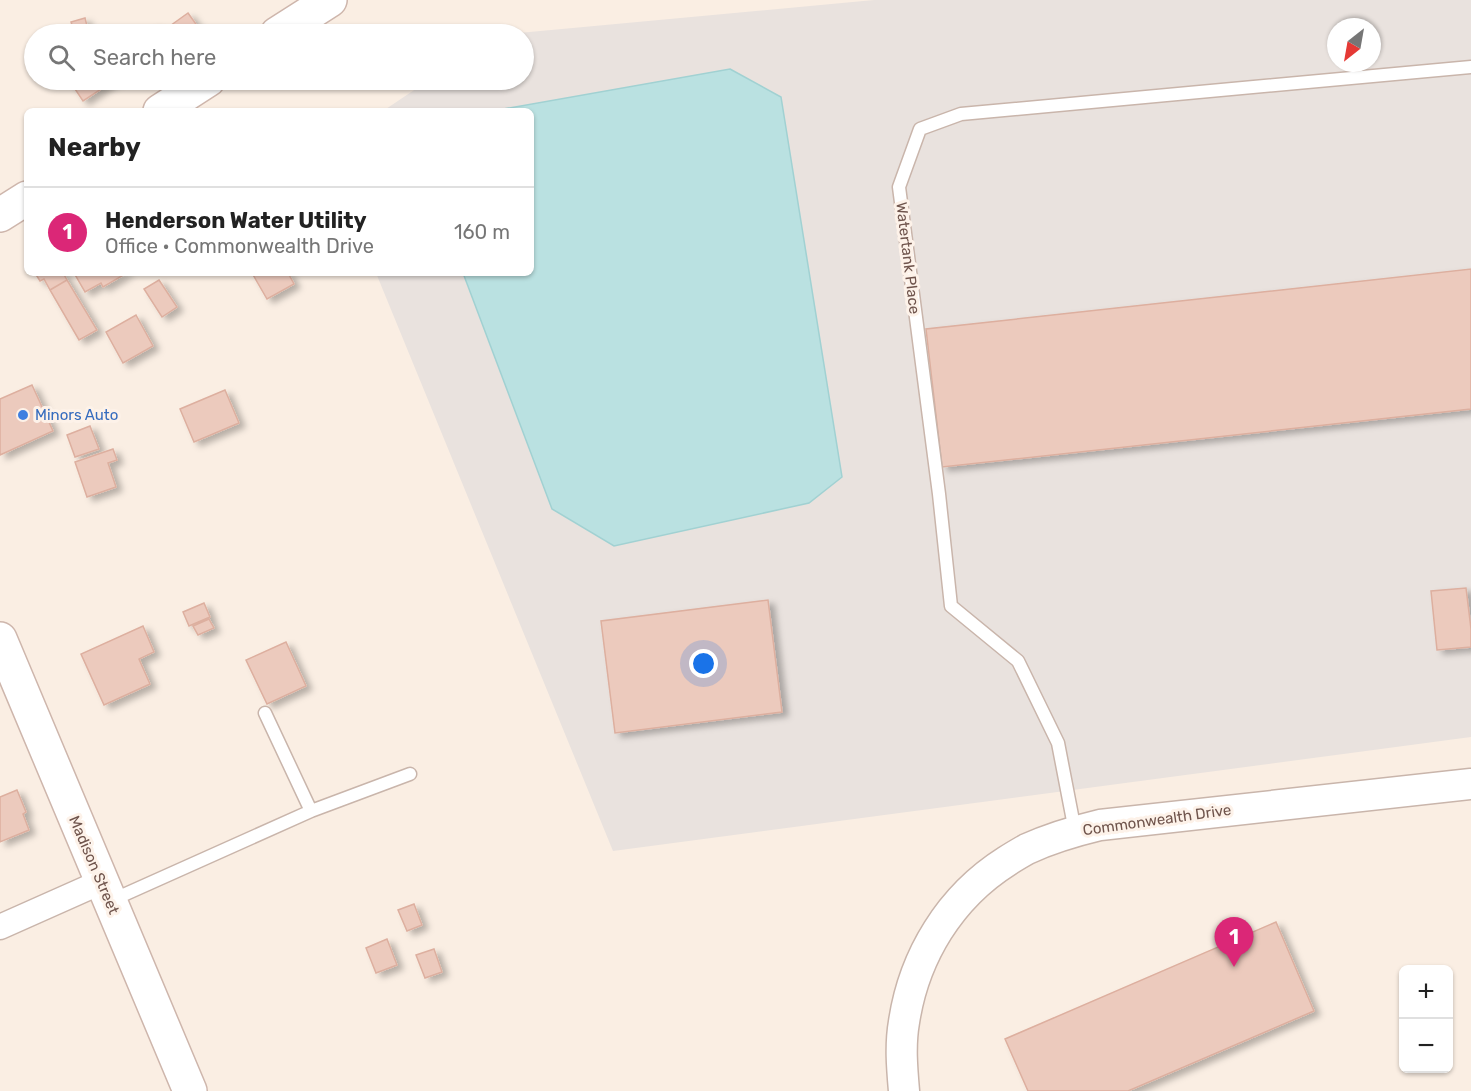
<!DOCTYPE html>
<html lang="en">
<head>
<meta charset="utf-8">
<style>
	:root { --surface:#fff; --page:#f6f6f6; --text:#222; --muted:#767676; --line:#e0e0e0; --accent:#db2777 }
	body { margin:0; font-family:Rubik,sans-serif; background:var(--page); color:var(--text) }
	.controls { position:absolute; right:18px; bottom:18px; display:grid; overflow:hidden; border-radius:9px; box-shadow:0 2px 4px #0004 }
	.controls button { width:54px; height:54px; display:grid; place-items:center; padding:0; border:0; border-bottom:2px solid var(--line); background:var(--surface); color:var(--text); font:30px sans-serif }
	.compass { position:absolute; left:1327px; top:18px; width:54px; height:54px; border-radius:50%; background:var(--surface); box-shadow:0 2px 4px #0004; rotate:211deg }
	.you { position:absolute; left:704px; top:664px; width:21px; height:21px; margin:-15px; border:4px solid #fff; border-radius:50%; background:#1a73e8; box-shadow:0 0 0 9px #1a73e833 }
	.badge { display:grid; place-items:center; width:39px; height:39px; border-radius:50%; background:var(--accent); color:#fff; font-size:20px; font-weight:700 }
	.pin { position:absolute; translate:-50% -50px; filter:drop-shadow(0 2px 3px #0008) }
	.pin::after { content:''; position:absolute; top:32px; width:21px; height:18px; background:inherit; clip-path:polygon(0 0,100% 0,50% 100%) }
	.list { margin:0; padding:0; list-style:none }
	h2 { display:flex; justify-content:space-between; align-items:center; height:78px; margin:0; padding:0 24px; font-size:26px }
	h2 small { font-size:20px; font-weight:400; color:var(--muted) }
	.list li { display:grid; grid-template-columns:39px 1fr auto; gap:18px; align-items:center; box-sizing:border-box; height:90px; padding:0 24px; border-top:2px solid var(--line) }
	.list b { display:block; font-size:22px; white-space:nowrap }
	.list p { margin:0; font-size:20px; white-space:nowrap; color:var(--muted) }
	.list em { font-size:20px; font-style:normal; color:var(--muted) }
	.icon { flex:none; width:33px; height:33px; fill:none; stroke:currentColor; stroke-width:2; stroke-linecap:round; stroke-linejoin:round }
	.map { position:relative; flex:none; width:1471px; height:1091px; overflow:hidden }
	.search { position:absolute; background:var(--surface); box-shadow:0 2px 4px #0004; left:24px; top:24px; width:510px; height:66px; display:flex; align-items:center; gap:15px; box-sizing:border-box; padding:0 21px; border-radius:33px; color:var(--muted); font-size:22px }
	.panel { position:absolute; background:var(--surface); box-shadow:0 2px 4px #0004; left:24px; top:108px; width:510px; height:168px; border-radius:9px }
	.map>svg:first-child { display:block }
</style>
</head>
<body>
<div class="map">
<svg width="1471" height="1091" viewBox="0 0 1471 1091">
	<defs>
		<filter id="shadow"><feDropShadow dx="6" dy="4" stdDeviation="3" flood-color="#0004"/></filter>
	</defs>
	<rect width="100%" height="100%" fill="#faeee3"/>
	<path fill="#e9e2de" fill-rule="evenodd" d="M 874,0 L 1471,0 L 1471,737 L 613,851 L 376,273 L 531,273 L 531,111 L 383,111 L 429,80 L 524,80 L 524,34 L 507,34 ZM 1336,27 L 1372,27 L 1372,63 L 1336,63 Z"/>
	<path fill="#bae1e1" stroke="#a1d1d2" stroke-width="1.5" d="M 730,69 L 781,97 L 842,477 L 809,503 L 614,546 L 552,509 L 463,273 L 531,273 L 531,111 L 492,111 Z"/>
	<path fill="#eccabd" stroke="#ddaf9f" stroke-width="1.5" filter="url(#shadow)" d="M 188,13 L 203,34 L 140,34 L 154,25 L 160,33 Z
		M 85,18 L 88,30 L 75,34 L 71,22 Z
		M 69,80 L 115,80 L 83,101 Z
		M 1471,269 L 1471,409 L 942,467 L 926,329 Z
		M 35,273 L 63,273 L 67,280 L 50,290 L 44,279 L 40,281 Z
		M 74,273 L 127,273 L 103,287 L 101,283 L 85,292 Z
		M 252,273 L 288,273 L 294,284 L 267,299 Z
		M 67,280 L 97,330 L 79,340 L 50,290 Z
		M 159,280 L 177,307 L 162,317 L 144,289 Z
		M 136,315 L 153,346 L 123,363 L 106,332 Z
		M 32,385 L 53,431 L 0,455 L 0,399 Z
		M 225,390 L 239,423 L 194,442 L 180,409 Z
		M 90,426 L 99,449 L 75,457 L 67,435 Z
		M 113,449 L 117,460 L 108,463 L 116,487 L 87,497 L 75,462 Z
		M 1466,588 L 1471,629 L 1471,647 L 1437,650 L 1431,591 Z
		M 768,600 L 782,712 L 615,733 L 601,621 Z
		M 204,603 L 210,617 L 189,626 L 183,612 Z
		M 209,619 L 214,628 L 198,635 L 193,626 Z
		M 143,626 L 154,652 L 139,659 L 150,684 L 104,705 L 81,654 Z
		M 286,642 L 306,686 L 267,704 L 246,660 Z
		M 17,790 L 26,812 L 23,814 L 29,830 L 0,842 L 0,797 Z
		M 414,904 L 422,925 L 407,931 L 398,910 Z
		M 1276,922 L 1314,1011 L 1128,1091 L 1028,1091 L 1005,1039 Z
		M 387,939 L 397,965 L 376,973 L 366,948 Z
		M 434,949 L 442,972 L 425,978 L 416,955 Z"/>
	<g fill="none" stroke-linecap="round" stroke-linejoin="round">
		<defs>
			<path id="service" d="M 265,713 L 311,811
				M 1075,831 L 1058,743 L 1018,661 L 951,606 L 939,494 L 899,187 L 920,129 L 961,114 L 1471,67
				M 110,901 L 311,811 L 410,774"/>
			<path id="minor" d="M 0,927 L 101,882"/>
			<path id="tertiary" d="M 904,1091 C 902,1068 900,1045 904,1022 C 914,956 950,897 1007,861 C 1013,857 1020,853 1027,849 C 1051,838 1075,831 1100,825 L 1471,784"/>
			<path id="secondary" d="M 277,34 L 330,0
				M 160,111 L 208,80
				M 0,215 L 27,198
				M 0,639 L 190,1091"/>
		</defs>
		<use href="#service" stroke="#c9b5ab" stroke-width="15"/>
		<use href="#minor" stroke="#c9b5ab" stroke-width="27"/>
		<use href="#tertiary" stroke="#c9b5ab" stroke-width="33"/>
		<use href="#secondary" stroke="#ceb6ac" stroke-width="36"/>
		<use href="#service" stroke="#fff" stroke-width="12"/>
		<use href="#minor" stroke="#fff" stroke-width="24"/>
		<use href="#tertiary" stroke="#fff" stroke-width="30"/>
		<use href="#secondary" stroke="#fff" stroke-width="33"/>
	</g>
	<circle fill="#3f7fe0" stroke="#fdf2e9" stroke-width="2" cx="23" cy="415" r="6"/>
	<g text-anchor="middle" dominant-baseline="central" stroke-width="6" stroke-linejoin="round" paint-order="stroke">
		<g font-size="15" fill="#6f544c" stroke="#fdf2e9">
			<text transform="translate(908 258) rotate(83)">Watertank Place</text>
			<text transform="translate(1157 820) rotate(-8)">Commonwealth Drive</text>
			<text transform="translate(94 865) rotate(67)">Madison Street</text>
		</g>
		<g font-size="15" fill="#366cbe" stroke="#fdf2e9" text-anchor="start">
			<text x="35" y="415">Minors Auto</text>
		</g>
	</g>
</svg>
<div class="controls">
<button>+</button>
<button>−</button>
</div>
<svg class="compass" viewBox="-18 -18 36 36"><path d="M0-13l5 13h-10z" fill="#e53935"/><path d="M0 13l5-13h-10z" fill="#767676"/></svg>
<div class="you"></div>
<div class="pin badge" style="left:1234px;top:967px">1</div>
<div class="search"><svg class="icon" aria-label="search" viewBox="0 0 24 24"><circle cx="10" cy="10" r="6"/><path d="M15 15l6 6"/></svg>Search here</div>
<section class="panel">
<h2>Nearby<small></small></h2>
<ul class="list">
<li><span class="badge">1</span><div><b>Henderson Water Utility</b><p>Office · Commonwealth Drive</p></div><em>160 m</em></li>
</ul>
</section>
</div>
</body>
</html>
